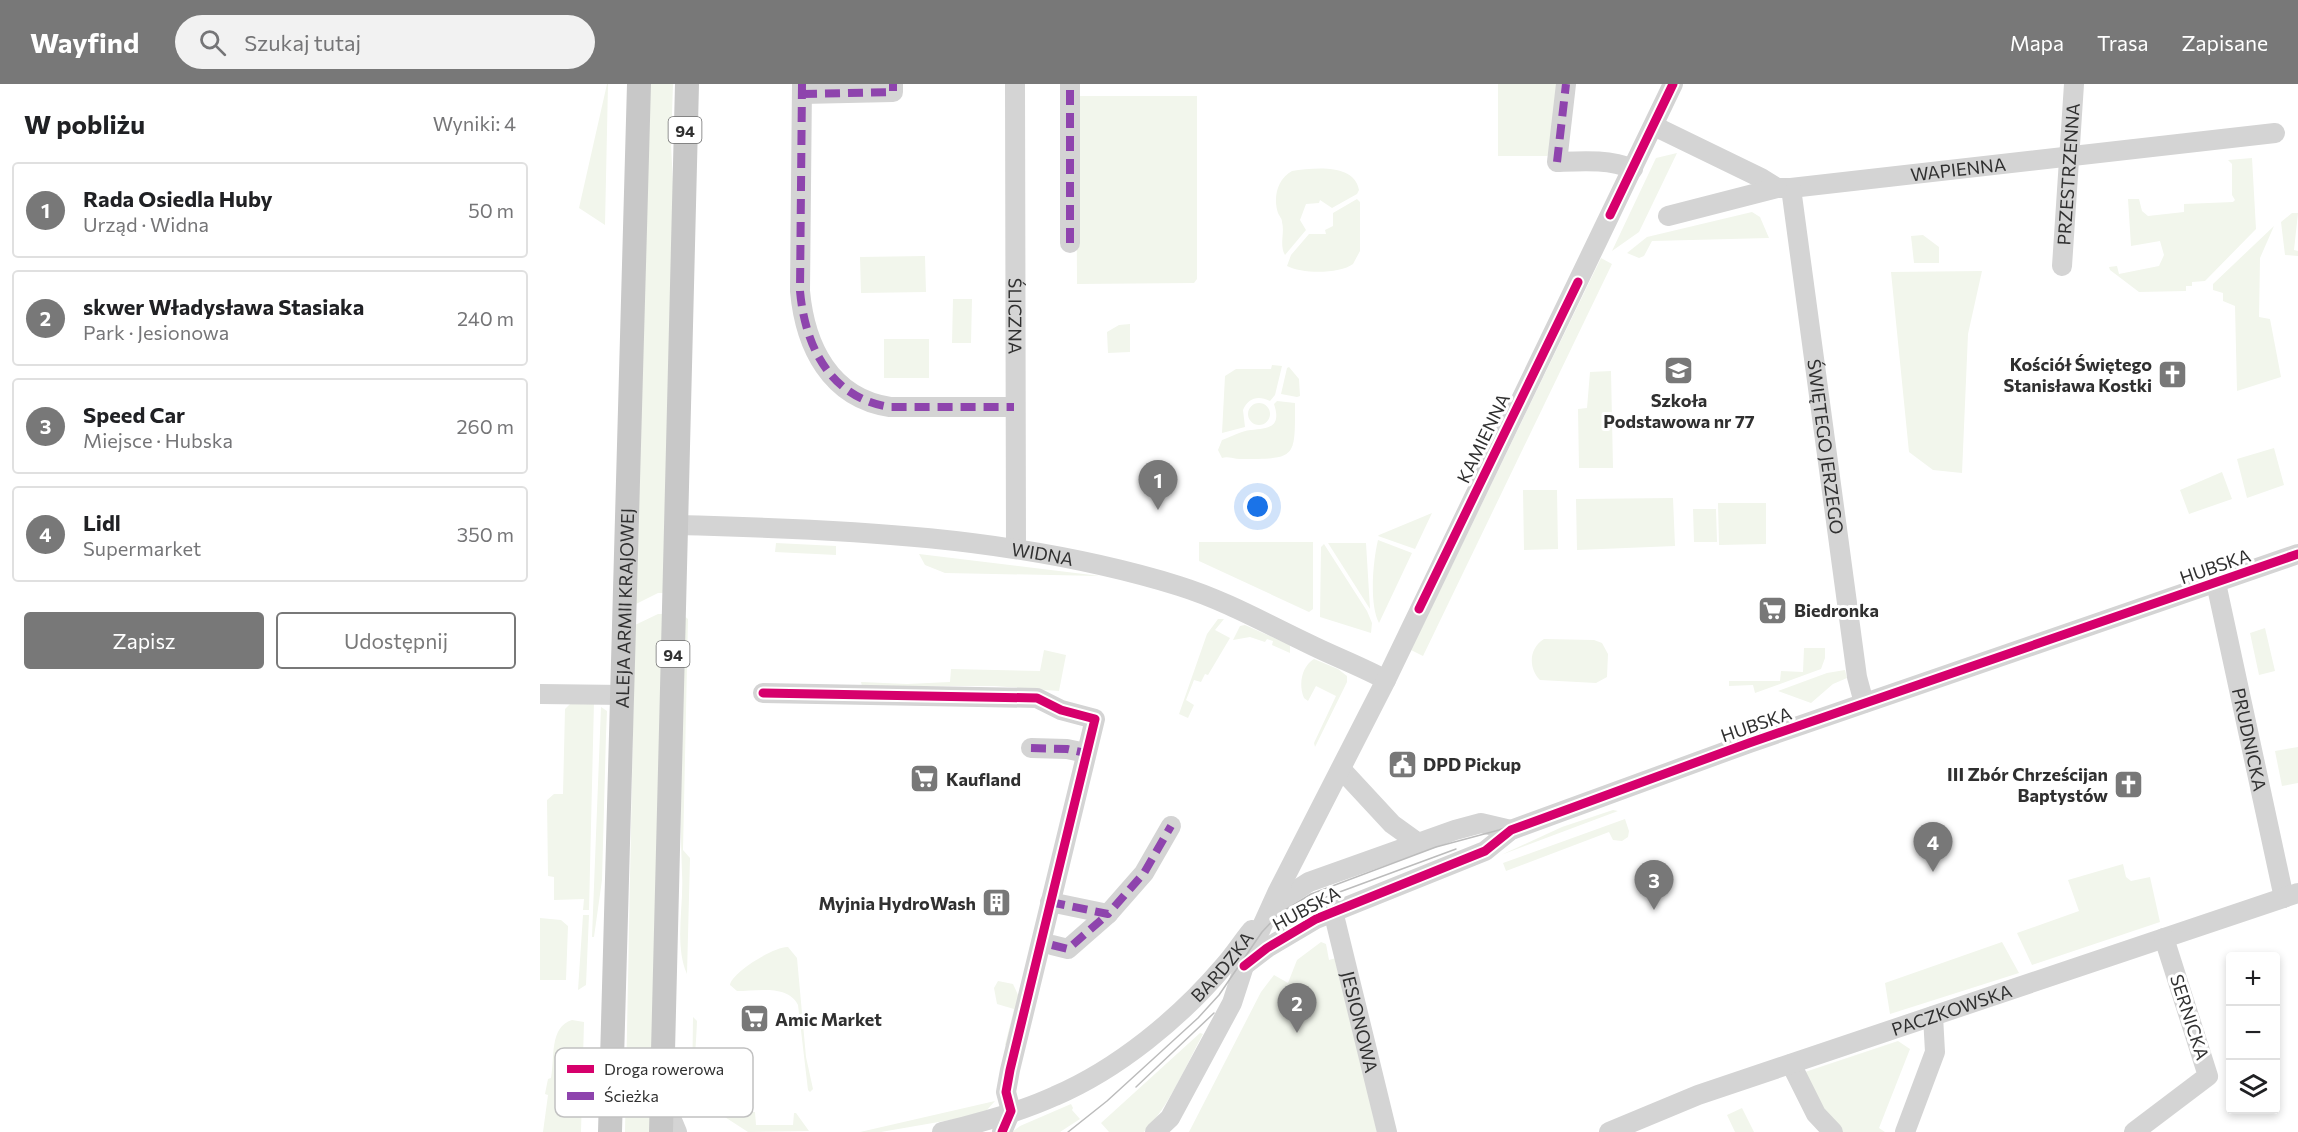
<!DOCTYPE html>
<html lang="pl">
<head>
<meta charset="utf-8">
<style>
	:root { --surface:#fff; --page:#f2f2f2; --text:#202124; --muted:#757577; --line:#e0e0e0; --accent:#787878 }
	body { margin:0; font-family:Commissioner,sans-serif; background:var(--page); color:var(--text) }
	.controls { position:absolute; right:18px; bottom:18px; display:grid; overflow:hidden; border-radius:6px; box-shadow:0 3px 9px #0003 }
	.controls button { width:54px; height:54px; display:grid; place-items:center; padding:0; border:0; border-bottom:2px solid var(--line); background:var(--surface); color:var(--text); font:30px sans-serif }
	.you { position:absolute; left:718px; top:423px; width:21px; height:21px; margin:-15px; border:4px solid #fff; border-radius:50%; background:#1a73e8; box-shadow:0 0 0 9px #1a73e833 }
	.badge { display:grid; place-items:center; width:39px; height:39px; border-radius:50%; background:var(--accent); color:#fff; font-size:20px; font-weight:700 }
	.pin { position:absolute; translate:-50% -50px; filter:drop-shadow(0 2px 3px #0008) }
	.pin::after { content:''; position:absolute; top:32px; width:21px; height:18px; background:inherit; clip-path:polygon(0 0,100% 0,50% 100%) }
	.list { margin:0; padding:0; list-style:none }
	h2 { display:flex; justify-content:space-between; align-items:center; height:78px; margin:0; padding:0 24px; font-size:26px }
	h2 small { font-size:20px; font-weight:400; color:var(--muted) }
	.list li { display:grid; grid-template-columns:39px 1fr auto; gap:18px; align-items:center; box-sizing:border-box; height:96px; margin:0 12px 12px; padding:0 12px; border:2px solid var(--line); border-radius:6px }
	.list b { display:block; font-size:22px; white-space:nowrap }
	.list p { margin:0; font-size:20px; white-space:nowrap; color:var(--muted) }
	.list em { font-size:20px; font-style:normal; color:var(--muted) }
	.actions { display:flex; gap:12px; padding:18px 24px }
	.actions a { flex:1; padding:14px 0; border:2px solid var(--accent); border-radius:6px; text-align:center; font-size:21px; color:var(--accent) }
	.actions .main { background:var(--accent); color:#fff }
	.icon { flex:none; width:33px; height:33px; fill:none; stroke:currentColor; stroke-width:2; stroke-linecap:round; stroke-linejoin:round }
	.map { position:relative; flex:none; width:1758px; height:1048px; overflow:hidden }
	header { display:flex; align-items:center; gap:36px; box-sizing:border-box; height:84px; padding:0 30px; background:var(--accent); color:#fff }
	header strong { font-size:28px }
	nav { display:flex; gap:33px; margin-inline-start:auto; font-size:21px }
	.search { width:420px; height:54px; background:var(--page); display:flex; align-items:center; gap:15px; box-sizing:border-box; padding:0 21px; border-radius:33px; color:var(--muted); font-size:22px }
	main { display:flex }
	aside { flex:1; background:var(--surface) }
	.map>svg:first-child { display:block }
</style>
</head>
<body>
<header>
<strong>Wayfind</strong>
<div class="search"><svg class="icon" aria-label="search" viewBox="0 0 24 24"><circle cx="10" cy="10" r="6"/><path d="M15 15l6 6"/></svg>Szukaj tutaj</div>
<nav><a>Mapa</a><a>Trasa</a><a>Zapisane</a></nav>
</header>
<main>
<aside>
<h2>W pobliżu<small>Wyniki: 4</small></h2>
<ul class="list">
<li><span class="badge">1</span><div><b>Rada Osiedla Huby</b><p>Urząd · Widna</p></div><em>50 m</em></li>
<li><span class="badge">2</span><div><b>skwer Władysława Stasiaka</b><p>Park · Jesionowa</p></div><em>240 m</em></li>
<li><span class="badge">3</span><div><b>Speed Car</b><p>Miejsce · Hubska</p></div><em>260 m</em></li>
<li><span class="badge">4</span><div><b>Lidl</b><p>Supermarket</p></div><em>350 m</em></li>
</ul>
<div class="actions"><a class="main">Zapisz</a><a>Udostępnij</a></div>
</aside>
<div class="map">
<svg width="1758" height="1048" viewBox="0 0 1758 1048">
	<rect width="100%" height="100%" fill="#fff"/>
	<path fill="#f2f6ec" d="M 67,0 L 68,0 L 65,141 L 39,124 Z
		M 109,0 L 133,0 L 131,60 L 135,142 L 125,509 L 118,509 L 96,520 Z
		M 958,0 L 1019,0 L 1013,67 L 1007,72 L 958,72 Z
		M 536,12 L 657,12 L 657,195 L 654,199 L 537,200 Z
		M 1137,69 L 1099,148 L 1072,167 L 1116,74 Z
		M 1712,74 L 1716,145 L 1665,197 L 1652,198 L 1652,202 L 1646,202 L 1646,207 L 1599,208 L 1570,186 L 1569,183 L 1577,182 L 1579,190 L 1619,182 L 1624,171 L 1620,157 L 1591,162 L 1588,115 L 1599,115 L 1602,127 L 1608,132 L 1644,128 L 1644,120 L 1693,118 L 1695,116 L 1692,111 L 1692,80 L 1688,76 Z
		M 752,87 C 774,84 814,79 819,106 L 817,110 L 792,124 L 780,116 L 779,119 L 766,120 L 760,136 L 766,146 L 745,171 C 739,161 745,149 742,138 C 742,134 739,132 738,129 C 733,114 737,95 752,87 Z
		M 817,115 L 820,118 L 820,167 L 813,180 C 800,190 762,190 747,182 L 751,171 L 769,150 L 786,150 L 785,146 L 793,142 L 793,129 Z
		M 1212,128 L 1220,133 L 1229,154 L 1112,157 L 1104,172 L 1099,174 L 1087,169 L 1107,153 Z
		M 1752,129 L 1758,129 L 1754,166 L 1758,167 L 1758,172 L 1745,171 L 1741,138 Z
		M 1734,142 L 1720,174 L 1719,233 L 1730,235 L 1741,293 L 1697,307 L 1695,222 L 1683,217 L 1683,209 L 1673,206 L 1673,200 Z
		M 1383,151 L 1399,163 L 1399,179 L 1374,179 L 1371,152 Z
		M 385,172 L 386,208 L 321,209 L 320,173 Z
		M 1061,174 L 1072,180 L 883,572 L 871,566 Z
		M 1442,187 L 1428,250 L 1422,389 L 1393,386 L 1369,368 L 1351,188 Z
		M 413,215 L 432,215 L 431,259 L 412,259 Z
		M 590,240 L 590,268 L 568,269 L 567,248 L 579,241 Z
		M 344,255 L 389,255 L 389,294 L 344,294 Z
		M 732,281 L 742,282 L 735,311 L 730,317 C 718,311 708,314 703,326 L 705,343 L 682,349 L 685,292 L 696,285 L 731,285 Z
		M 749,283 L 759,295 L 760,312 L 757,313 L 741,310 L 747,284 Z
		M 1071,287 L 1073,384 L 1039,384 L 1038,325 L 1047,324 L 1050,288 Z
		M 737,317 L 755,319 C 755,375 757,375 700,375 C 693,375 688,372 682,374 L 678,366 L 682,356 C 691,353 701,347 711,346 C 728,344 742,344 734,320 Z
		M708 330a11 11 0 1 1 22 0a11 11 0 1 1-22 0Z
		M 1734,364 L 1744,401 L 1707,414 L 1697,375 Z
		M 1682,388 L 1692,415 L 1649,430 L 1640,406 Z
		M 983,406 L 1017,406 L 1018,465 L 984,466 Z
		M 1133,414 L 1135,462 L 1037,466 L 1036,415 Z
		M 1178,419 L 1226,419 L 1226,460 L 1179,461 Z
		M 1153,425 L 1176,425 L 1177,458 L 1154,458 Z
		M 892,429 L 875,465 L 838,452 L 839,451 Z
		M 838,456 L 872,469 L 839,539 C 829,520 833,477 838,456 Z
		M 659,458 L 773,458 L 773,525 L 769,528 L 659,477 Z
		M 236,459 L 296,462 L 296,471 L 235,468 Z
		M 788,459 L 826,459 L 830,525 Z
		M 784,460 L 827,527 L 832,539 L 831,549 L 780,533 L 781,463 Z
		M 379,470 L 560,492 L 405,489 L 385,481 Z
		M 118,530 L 124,530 L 113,1048 L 85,1048 L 95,541 Z
		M 143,531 L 148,535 L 143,766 L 150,774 L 147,890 C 134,861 144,822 142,790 C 139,706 141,617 143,531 Z
		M 678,535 L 684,535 L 675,546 L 690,554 L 668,591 L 665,590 L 661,598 L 654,596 L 646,616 L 654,621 L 648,634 L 639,630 L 667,550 Z
		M 705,541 L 750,561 L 750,569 L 732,561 L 733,557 L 727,555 L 725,558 L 710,553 L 693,556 L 700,542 Z
		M 1725,544 L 1735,587 L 1719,591 L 1710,549 Z
		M 1004,555 L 1054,556 L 1062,559 L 1068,570 L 1067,593 L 1056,599 L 1000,596 C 988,584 989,564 1004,555 Z
		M 1264,564 L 1285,564 L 1285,574 L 1281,585 L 1215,609 L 1213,601 L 1189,602 L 1189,597 L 1240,597 L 1241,587 L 1263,588 Z
		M 504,566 L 526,571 L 519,607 L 454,602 L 322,602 L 321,598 L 367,600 L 410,598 L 411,585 L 500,587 Z
		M 774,575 L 798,585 L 807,592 L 807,598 L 775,663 L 774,659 L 796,612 L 776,602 L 768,617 L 764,614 C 758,600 762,582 774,575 Z
		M 1305,586 L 1307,594 L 1293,600 L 1271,619 L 1238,607 L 1287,589 Z
		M 54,617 L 49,826 L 43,826 L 44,815 L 14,816 L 14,793 L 8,792 L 7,716 L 14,710 L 23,710 L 25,625 L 32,618 Z
		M 61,623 L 67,627 L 66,651 L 62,796 L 54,853 L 52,853 Z
		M 1758,663 L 1758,699 L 1742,702 L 1735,667 Z
		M 1073,726 L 1078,727 L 961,771 L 1022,743 Z
		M 1085,735 L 1089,747 L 1088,753 L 1082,757 L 1073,756 L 1069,748 L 966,787 L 963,779 Z
		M 1583,780 L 1586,793 L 1591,797 L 1610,793 L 1620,838 L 1492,881 L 1477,849 L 1539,827 L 1528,796 Z
		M 43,831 L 49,831 L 46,901 L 38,906 Z
		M 0,834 L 21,836 L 28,842 L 26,896 L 0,896 Z
		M 781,858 L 786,860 L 789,876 L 796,874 L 837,1048 L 649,1048 L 721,908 L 734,891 L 748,899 L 757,876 Z
		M 1462,858 L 1479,889 L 1350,930 L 1345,899 Z
		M 248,863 L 257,874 L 266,973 L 273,1005 L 270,1008 L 268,1006 L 258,921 C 248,900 216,907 197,907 L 190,901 C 192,888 235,862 248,863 Z
		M 458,897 L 473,900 L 479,913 L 467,962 L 465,961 L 474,925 L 457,920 L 454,904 Z
		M 153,933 L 157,937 C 155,995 142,1025 215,1028 L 216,1041 L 253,1041 L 254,1029 L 256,1029 L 269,1047 L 208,1048 L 157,1015 L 152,1008 Z
		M 32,936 L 44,938 L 41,1048 L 3,1048 L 8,1011 L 5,1010 L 8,995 L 11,994 C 15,974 9,943 32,936 Z
		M 660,949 L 663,950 C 645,983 630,1021 604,1048 L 569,1048 L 561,1039 Z
		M 1358,957 L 1370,965 L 1339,1044 L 1345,1048 L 1302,1048 L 1278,1022 L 1265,988 Z
		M 455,1017 L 446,1027 L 439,1031 L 341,1048 L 320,1048 Z
		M 531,1020 L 533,1024 L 532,1026 L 540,1035 L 520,1048 L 472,1048 L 480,1042 Z
		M 1202,1024 L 1214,1048 L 1195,1048 L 1187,1031 Z"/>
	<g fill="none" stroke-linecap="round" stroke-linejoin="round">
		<g stroke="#d4d4d4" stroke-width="20">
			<path d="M 262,0 L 260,207 C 265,262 290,314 350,323 L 474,323"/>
			<path id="s1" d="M 475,0 L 476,465"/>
			<path d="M 1026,0 L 1017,78 C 1043,77 1069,75 1093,85"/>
			<path d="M 262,10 L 353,8 L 353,0"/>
			<path id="s2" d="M 1114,42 L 1221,94 L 1237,104 L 1251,104 L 1735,49"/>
			<path id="s3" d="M 1251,104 L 1317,593 L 1324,619"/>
			<path d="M 1128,132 L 1237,104"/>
			<path d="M 530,159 L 530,0"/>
			<path id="s4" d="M 1522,182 L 1534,0"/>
			<path id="s5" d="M 136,441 C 304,445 477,452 639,502 C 684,516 725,539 767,559 C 793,572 820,582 846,596"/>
			<path id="s6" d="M 1676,499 L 1744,814"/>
			<path d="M 223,609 L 497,614 L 521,626 L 555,635 L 470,986 L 466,1008 L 471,1027 L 462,1048"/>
			<path d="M 0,610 L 84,611"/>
			<path d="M 491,664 L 527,665 L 546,669"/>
			<path d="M 801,685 L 852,740 L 877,758"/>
			<path d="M 510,818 L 568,830 L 604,789 L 631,742"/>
			<path d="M 733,821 L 769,798 L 915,746 L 941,739 L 971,746"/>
			<path id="s7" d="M 793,827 L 847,1048"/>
			<path d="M 512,861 L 528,865 L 568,830"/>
			<path d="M 706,880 L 727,864 L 776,835 L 945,767 L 971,746 L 1209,659 L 1758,470"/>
			<path d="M 1251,980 L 1276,1030 L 1293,1048"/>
			<path d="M 124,1017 L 137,1048"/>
			<path id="s8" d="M 402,1048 C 440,1039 480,1028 515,1012 C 578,985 640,934 684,882 C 694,871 702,858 712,846"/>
			<path d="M 615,1048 L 630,1034 L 692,919 L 704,882 L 738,807 L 846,596 L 1133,0"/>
			<path id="s9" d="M 1069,1048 L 1158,1011 L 1758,809"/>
			<path d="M 1365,1048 L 1395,968 L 1393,932"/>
			<path d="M 1594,1048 L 1668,992 L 1624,854"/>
		</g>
		<g stroke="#c8c8c8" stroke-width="24">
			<path id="s10" d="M 70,1048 L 99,0"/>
			<path d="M 121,1048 L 147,0"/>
		</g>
		<path stroke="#bcbcbc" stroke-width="1.5" d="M 755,829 L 786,813 L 916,765
			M 596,1003 L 674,929
			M 528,1048 L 567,1017 L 658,934 L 679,911 L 722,848 L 740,829 L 771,810 L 896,763 L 959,746 L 1237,645 L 1758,466"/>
		<path stroke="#8e44ad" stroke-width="8" stroke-dasharray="15 8" stroke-linecap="butt" d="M 262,0 L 260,207 C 265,262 290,314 350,323 L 474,323
			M 262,10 L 353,8 L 353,0
			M 1017,78 L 1026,0
			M 530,159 L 530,0
			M 491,664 L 527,665 L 546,669
			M 510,818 L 568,830 L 604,789 L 631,742
			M 512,861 L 528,865 L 568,830"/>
		<defs>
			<path id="cycleway" d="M 1070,131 L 1133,0
				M 879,525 L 1038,198
				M 223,609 L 497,614 L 521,626 L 555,635 L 470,986 L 466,1008 L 471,1027 L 462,1048
				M 704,882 L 727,864 L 776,835 L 945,767 L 971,746 L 1209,659 L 1758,470"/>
		</defs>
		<use href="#cycleway" stroke="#fff" stroke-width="13"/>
		<use href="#cycleway" stroke="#d6006c" stroke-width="9"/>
	</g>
	<defs>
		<symbol id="school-square" viewBox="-11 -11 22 22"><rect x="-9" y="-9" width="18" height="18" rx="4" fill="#787878" stroke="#fff"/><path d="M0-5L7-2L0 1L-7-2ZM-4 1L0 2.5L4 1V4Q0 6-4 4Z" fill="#fff"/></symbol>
		<symbol id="church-square" viewBox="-11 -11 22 22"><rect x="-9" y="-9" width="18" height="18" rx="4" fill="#787878" stroke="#fff"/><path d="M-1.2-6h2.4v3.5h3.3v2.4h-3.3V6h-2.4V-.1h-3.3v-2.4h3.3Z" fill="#fff"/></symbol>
		<symbol id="supermarket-square" viewBox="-11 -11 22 22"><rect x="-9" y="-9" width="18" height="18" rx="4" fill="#787878" stroke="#fff"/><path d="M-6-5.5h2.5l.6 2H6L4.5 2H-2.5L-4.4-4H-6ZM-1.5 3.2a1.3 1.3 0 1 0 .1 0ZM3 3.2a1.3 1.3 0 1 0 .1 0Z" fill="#fff"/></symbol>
		<symbol id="civic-square" viewBox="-11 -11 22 22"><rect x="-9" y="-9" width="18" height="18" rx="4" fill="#787878" stroke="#fff"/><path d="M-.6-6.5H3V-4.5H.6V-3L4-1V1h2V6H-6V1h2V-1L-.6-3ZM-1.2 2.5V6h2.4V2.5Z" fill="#fff"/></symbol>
		<symbol id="building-square" viewBox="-11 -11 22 22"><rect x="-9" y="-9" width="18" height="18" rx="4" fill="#787878" stroke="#fff"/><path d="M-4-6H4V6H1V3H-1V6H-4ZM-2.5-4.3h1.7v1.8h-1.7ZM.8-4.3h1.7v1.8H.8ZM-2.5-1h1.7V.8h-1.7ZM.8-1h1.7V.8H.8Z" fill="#fff"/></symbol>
	</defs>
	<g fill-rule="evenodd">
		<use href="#school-square" x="1122" y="270" width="33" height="33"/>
		<use href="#church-square" x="1616" y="274" width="33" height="33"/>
		<use href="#supermarket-square" x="1216" y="510" width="33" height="33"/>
		<use href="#civic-square" x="846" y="664" width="33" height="33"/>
		<use href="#supermarket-square" x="368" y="678" width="33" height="33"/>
		<use href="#church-square" x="1572" y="684" width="33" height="33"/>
		<use href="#building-square" x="440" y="802" width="33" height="33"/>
		<use href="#supermarket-square" x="198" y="918" width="33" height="33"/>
	</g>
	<g text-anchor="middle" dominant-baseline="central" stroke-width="6" stroke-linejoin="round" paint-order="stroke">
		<g fill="#fff" stroke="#6e6e6e" stroke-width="1.5">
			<rect x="128.5" y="33" width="33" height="26" rx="4.5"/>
			<rect x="116.5" y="557" width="33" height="26" rx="4.5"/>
		</g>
		<g font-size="16" font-weight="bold" fill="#303030">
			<text x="145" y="46">94</text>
			<text x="133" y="570">94</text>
		</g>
		<g font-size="18" fill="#303030" stroke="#fff">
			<text stroke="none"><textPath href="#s2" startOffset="320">WAPIENNA</textPath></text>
			<text stroke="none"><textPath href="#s4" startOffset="92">PRZESTRZENNA</textPath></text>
			<text stroke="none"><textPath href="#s1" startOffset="232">ŚLICZNA</textPath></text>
			<text transform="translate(943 354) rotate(-64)">KAMIENNA</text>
			<text stroke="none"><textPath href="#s3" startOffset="261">ŚWIĘTEGO JERZEGO</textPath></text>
			<text stroke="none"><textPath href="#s5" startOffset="368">WIDNA</textPath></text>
			<text transform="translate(1675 482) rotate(-19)">HUBSKA</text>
			<text stroke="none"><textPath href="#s10" startOffset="524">ALEJA ARMII KRAJOWEJ</textPath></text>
			<text transform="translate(1216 640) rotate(-19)">HUBSKA</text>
			<text stroke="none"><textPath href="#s6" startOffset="160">PRUDNICKA</textPath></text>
			<text transform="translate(766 824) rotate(-28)">HUBSKA</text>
			<text stroke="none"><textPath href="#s8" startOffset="332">BARDZKA</textPath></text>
			<text stroke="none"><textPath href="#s9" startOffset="364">PACZKOWSKA</textPath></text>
			<text transform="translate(1650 933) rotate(72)">SERNICKA</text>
			<text stroke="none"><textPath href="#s7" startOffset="114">JESIONOWA</textPath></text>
		</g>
		<g font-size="18" font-weight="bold" fill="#303030" stroke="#fff" text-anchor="start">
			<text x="1612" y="280" text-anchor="end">Kościół Świętego<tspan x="1612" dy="21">Stanisława Kostki</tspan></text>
			<text x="1139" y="316" text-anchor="middle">Szkoła<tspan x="1139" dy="21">Podstawowa nr 77</tspan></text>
			<text x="1254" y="526">Biedronka</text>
			<text x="883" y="680">DPD Pickup</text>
			<text x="1568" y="690" text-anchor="end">III Zbór Chrześcijan<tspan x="1568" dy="21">Baptystów</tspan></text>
			<text x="406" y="695">Kaufland</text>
			<text x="436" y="819" text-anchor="end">Myjnia HydroWash</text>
			<text x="235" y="935">Amic Market</text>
		</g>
	</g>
	<rect x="15" y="964" width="198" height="69" rx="9" fill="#fff" stroke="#c1c1c1" stroke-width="1.5"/>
	<rect x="27" y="981" width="27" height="8" fill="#d6006c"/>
	<rect x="27" y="1008" width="27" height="8" fill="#8e44ad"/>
	<g font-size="16" fill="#303030">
		<text x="64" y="991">Droga rowerowa</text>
		<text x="64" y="1018">Ścieżka</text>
	</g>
</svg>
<div class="controls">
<button>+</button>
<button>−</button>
<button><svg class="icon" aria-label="layers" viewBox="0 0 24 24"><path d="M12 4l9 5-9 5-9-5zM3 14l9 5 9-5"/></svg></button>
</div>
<div class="you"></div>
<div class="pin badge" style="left:618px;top:426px">1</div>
<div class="pin badge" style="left:757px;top:949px">2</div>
<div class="pin badge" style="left:1114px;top:826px">3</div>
<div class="pin badge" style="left:1393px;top:788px">4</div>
</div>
</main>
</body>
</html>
